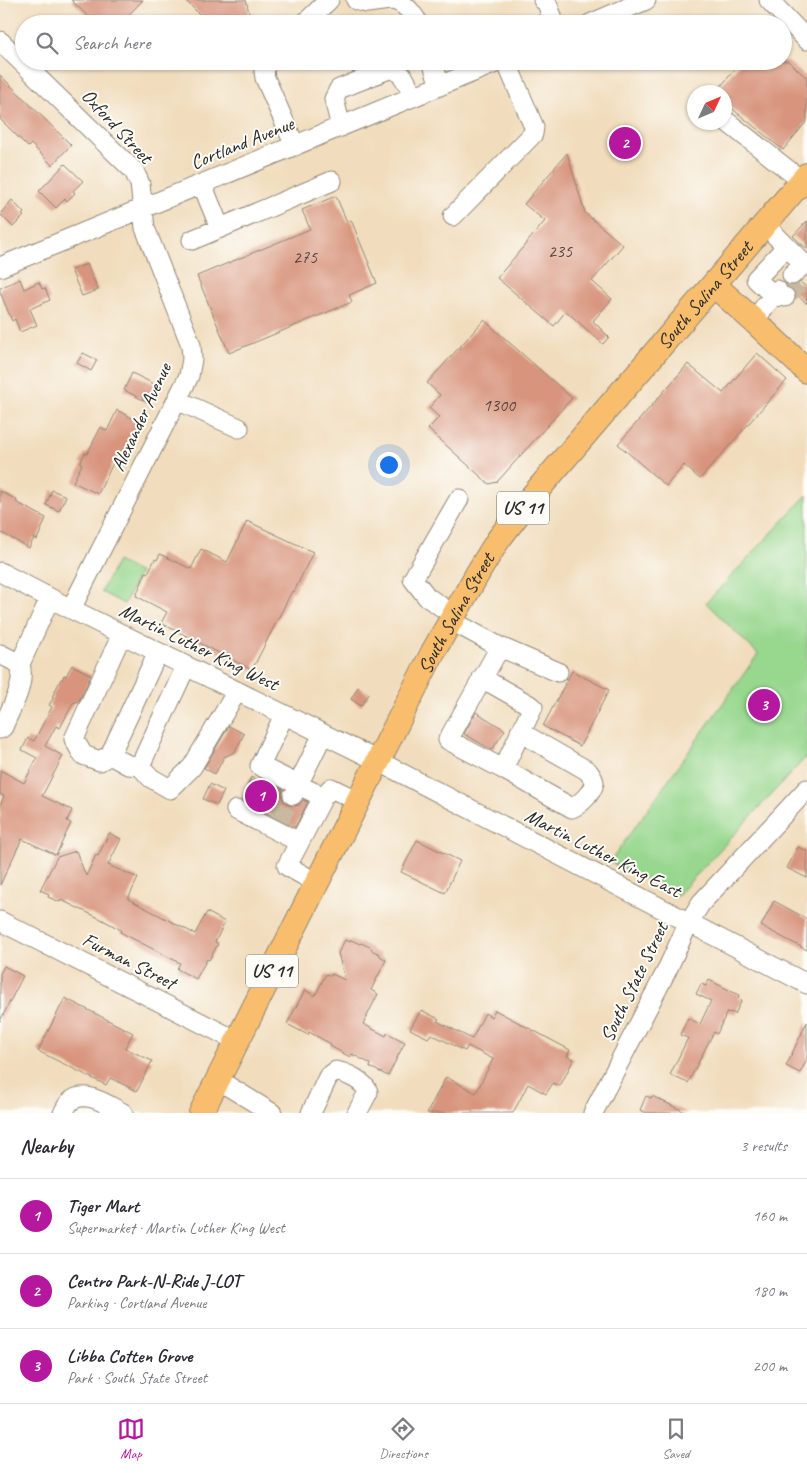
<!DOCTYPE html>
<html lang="en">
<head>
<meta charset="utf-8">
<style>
	:root { --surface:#fff; --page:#f7f7f7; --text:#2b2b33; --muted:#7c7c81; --line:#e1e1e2; --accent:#b5179e }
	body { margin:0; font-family:Caveat,sans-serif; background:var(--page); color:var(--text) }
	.compass { position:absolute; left:687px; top:85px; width:45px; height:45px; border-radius:50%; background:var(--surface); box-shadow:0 1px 4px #0004; rotate:46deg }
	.you { position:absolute; left:388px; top:464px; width:18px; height:18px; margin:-12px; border:4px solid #fff; border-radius:50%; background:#1a73e8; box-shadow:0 0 0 8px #1a73e833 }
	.badge { display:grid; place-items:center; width:32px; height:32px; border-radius:50%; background:var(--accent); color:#fff; font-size:16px; font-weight:700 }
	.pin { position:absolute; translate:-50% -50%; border:2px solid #fff; box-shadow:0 1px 5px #0006 }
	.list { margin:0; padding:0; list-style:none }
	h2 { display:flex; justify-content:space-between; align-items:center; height:65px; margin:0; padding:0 20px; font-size:21px }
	h2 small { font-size:16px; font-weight:400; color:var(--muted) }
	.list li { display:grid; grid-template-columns:32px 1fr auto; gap:15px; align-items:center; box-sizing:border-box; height:75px; padding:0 20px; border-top:1px solid var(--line) }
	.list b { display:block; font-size:19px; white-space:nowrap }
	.list p { margin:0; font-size:16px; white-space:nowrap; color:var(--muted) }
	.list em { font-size:16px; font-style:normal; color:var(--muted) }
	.icon { flex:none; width:28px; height:28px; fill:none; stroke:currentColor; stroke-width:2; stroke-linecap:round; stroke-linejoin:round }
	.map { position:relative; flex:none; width:807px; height:1113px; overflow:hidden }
	.search { position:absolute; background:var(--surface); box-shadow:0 1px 4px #0004; left:15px; right:15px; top:15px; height:55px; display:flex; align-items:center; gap:12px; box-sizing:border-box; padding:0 18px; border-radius:28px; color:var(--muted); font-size:19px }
	.sheet { height:290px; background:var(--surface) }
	nav { display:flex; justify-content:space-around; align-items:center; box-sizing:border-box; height:70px; border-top:1px solid var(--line); background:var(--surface); font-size:14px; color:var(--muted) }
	nav a { display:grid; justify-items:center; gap:2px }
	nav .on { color:var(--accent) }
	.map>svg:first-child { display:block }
</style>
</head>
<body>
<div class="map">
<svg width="807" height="1113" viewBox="0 0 807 1113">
	<rect width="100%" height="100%" fill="#fdfcf7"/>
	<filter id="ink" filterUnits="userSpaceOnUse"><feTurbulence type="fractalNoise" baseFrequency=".02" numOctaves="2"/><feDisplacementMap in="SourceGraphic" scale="10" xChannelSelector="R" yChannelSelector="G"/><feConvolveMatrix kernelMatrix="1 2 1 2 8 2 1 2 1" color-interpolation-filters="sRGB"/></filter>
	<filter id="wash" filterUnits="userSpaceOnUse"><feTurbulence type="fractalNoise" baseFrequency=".0096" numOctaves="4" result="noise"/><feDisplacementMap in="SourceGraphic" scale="20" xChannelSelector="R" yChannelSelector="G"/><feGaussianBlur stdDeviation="1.12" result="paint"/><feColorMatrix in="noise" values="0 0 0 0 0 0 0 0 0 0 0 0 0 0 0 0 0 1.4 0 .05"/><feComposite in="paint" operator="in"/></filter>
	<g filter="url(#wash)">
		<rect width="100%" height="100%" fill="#f1ddbd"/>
		<path fill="#97d78e" stroke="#61815c" d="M 807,495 L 807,756 L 677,896 L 610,862 L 758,654 L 706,603 Z
			M 117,561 L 140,573 L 124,604 L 101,592 Z"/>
		<g id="blocks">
			<path fill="#d8947d" d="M 71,0 L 143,0 L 120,24 L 96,24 Z
				M 185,0 L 246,0 L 250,17 L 243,24 L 209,24 Z
				M 742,61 L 788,61 L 807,78 L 807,121 L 783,150 L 724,102 L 724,92 L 716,92 Z
				M 0,75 L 71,145 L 52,165 L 31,144 L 28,147 L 0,119 Z
				M 567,153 L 585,213 L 623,245 L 592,281 L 612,299 L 593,321 L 609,337 L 603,344 L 566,311 L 554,326 L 497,278 L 545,221 L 524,204 Z
				M 65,164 L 83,181 L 73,191 L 75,193 L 67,201 L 65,199 L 56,208 L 39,191 Z
				M 336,196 L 347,222 L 351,220 L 377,283 L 349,295 L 352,302 L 229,353 L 197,276 L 310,229 L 302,210 Z
				M 12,200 L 24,213 L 22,215 L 24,216 L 13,227 L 0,214 Z
				M 807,221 L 807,249 L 793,236 Z
				M 87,264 L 98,290 L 82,296 L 71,270 Z
				M 20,279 L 24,289 L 39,282 L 42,289 L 45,288 L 50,300 L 30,309 L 37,325 L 20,332 L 15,319 L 12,321 L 0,292 L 0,288 Z
				M 800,282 L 807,288 L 807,304 L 796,294 L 792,289 L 787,285 L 794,286 Z
				M 484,320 L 572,398 L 497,482 L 489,484 L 428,429 L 439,417 L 429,408 L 440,395 L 427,383 Z
				M 83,353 L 97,360 L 91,371 L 77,363 Z
				M 757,353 L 787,380 L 700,479 L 684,465 L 666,486 L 618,444 L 688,364 L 723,393 Z
				M 132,373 L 156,385 L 147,402 L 124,390 Z
				M 117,410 L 141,423 L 122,458 L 117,455 L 98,494 L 73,482 L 82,464 L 80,463 L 85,453 L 87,454 L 101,427 L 107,431 Z
				M 52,490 L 66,496 L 59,511 L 46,505 Z
				M 0,491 L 17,500 L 16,502 L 46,518 L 37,540 L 34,538 L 29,548 L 0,532 Z
				M 247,521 L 313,552 L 294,592 L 292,591 L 252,670 L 161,623 L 167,612 L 136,596 L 146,572 L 148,573 L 155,559 L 157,560 L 160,554 L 191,569 L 201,549 L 227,562 Z
				M 72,665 L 91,675 L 79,701 L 73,703 L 60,728 L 56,726 L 45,746 L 63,756 L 42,796 L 72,810 L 67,821 L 71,823 L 56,855 L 22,839 L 0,885 L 0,805 L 4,796 L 0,794 L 0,770 L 24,783 L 37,758 L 22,750 L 28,738 L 34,741 L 52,707 L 49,705 L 54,697 L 52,697 L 61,679 L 62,680 L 64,675 L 66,676 Z
				M 572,671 L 609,690 L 580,746 L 543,726 Z
				M 358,687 L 369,694 L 361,706 L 351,699 Z
				M 476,712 L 505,730 L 492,750 L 464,734 Z
				M 229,726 L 244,734 L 235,752 L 224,757 L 215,774 L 204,768 Z
				M 251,777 L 263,783 L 264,781 L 283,790 L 282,795 L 283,801 L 288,805 L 294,806 L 299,805 L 303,800 L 308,802 L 295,827 L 241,800 Z
				M 210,784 L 224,791 L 217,805 L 203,799 Z
				M 109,833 L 121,839 L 108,865 L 138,878 L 128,899 L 195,934 L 207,912 L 225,922 L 215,942 L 218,944 L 209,960 L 207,959 L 196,979 L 177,969 L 180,963 L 120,932 L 121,930 L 101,919 L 61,900 L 60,902 L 48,897 L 49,894 L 40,890 L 57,857 L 76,851 L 86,876 L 96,855 L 98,856 Z
				M 417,840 L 460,861 L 445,893 L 401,872 Z
				M 798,847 L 807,851 L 807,878 L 787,868 Z
				M 774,901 L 807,919 L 807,950 L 761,926 Z
				M 345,940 L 350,942 L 351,940 L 360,944 L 361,943 L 372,948 L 371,950 L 380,954 L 380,956 L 386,960 L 371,990 L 378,994 L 363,1024 L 386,1036 L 387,1033 L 405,1042 L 388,1076 L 370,1067 L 371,1064 L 352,1054 L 350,1057 L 330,1046 L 331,1044 L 309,1032 L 308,1035 L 287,1024 L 305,990 L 315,996 L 326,974 L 331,976 L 332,974 L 345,980 L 338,953 Z
				M 4,966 L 23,976 L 0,1021 L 0,974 Z
				M 709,980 L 739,995 L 738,998 L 742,1000 L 735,1014 L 731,1012 L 730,1013 L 727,1012 L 717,1034 L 714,1032 L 705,1049 L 688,1083 L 670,1075 L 688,1038 L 680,1035 L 688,1018 L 700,1024 L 711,1001 L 696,994 L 701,984 L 706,986 Z
				M 65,998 L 133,1033 L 125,1048 L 152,1061 L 137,1091 L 110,1078 L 106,1085 L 38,1051 Z
				M 421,1010 L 439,1019 L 437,1021 L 472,1039 L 485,1013 L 491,1017 L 495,1010 L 570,1050 L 567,1056 L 574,1059 L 560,1086 L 553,1083 L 546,1094 L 528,1084 L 513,1113 L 427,1113 L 446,1077 L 476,1093 L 493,1059 L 468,1046 L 465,1051 L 431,1034 L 428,1038 L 410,1029 Z
				M 807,1022 L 807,1060 L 800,1073 L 786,1066 Z
				M 646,1096 L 651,1098 L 652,1096 L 687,1113 L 647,1113 L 640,1110 Z"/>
		</g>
	</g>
	<g filter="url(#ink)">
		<use href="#blocks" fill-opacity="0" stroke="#8e8474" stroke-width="1"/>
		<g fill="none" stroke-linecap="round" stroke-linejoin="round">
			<path stroke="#c9b9a0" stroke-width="19" stroke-dasharray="19 9" stroke-linecap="butt" d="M 785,297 L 800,282
				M 277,823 L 293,795"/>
			<defs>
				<path id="minor" d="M 356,0 L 367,3 L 390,0
					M 391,0 C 404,1 412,13 419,24
					M 543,0 L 546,1 L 552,16 L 551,24
					M 769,0 L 807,40
					M 304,24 L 329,0
					M 590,24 L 646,0
					M 0,41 L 134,171 L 140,184 L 145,228 L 191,345 L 192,359 L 189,376 L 71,609
					M 267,61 L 264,71 L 265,78 L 295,146
					M 432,61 L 440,86
					M 726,121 L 802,181
					M 341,127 L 334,99 L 339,89 L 389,69 C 404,70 408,86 413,97
					M 202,184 L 220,228
					M 453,216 L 533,134 L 534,127 L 506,61
					M 765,225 L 804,264 L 792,275
					M 192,240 L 332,181
					M 0,267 L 500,61
					M 785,297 L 773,295 L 756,279 L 786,247
					M 754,321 L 777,290
					M 177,400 L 239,428
					M 0,572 L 71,609 L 378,761 L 807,984
					M 454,615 L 427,597 L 413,579 L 459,499
					M 450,620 L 500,647 L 558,672
					M 122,634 L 74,739 L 83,755 L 100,761 L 110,755 L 158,652
					M 0,654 L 20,664 C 26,685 11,707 3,727 L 0,729
					M 20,664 L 50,598
					M 482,678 L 533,707 L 503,769 L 448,740 L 500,647
					M 284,715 L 260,766 L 323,797 L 287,866 L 317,883
					M 110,755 L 128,765 L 140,766 L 186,666
					M 140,766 L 151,778 L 170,789 L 192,767 L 237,691
					M 503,769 L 572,808 C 581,804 592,793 594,783 C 594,778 590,775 588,771 L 520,732
					M 293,795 L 323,734
					M 323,797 L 331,788 L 358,801
					M 236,810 L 299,842
					M 0,921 L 237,1041
					M 218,1080 L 272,1113
					M 63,1113 C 65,1110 67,1105 69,1103 C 84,1087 109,1106 123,1113
					M 311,1113 L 328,1077 L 336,1071 C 347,1073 364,1081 368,1092 L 357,1113
					M 593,1113 L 666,972 L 689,922 L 701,903 L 807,789"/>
				<g id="major">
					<path d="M 714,285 L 754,321 L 807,371"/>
					<path id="s1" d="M 201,1113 L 433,652 L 479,571 L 498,540 L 529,500 L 807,175"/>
				</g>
			</defs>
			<use href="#minor" stroke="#8e8474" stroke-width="21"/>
			<use href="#major" stroke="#8e8474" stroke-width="26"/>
			<use href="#minor" stroke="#fff" stroke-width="19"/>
			<use href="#major" stroke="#f9be6d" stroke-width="24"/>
		</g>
	</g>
	<g text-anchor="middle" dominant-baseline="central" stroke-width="4" stroke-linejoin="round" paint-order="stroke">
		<g font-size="18" fill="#564540">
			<text x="560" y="251">235</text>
			<text x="305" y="257">275</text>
			<text x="499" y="405">1300</text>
		</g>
		<g fill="#fdfcf7" stroke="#6a6a68" stroke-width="1">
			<rect x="497" y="491.5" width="52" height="33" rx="4"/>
			<rect x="246" y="954.5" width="52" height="33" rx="4"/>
		</g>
		<g font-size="19" font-weight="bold" fill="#2b2b2b">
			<text x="523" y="508">US 11</text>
			<text x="272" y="971">US 11</text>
		</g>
		<g font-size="20" fill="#2b2b2b" stroke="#fdfcf7">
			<text transform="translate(117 126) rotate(47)">Oxford Street</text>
			<text transform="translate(242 143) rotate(-22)">Cortland Avenue</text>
			<text stroke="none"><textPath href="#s1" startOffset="966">South Salina Street</textPath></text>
			<text transform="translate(141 417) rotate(-65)">Alexander Avenue</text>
			<text stroke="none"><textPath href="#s1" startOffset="561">South Salina Street</textPath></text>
			<text transform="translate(199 647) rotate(26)">Martin Luther King West</text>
			<text transform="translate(603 853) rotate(27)">Martin Luther King East</text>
			<text transform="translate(129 961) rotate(27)">Furman Street</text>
			<text transform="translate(634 982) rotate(-64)">South State Street</text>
		</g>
	</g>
</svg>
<svg class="compass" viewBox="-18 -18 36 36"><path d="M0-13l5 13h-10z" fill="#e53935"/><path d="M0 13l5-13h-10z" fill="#7c7c81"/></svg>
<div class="you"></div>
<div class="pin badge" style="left:261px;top:796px">1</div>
<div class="pin badge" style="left:625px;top:143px">2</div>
<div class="pin badge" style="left:764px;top:705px">3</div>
<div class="search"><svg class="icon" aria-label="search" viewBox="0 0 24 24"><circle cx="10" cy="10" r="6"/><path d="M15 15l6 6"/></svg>Search here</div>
</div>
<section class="sheet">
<h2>Nearby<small>3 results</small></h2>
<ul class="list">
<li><span class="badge">1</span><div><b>Tiger Mart</b><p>Supermarket · Martin Luther King West</p></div><em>160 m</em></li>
<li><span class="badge">2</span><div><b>Centro Park-N-Ride J-LOT</b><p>Parking · Cortland Avenue</p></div><em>180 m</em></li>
<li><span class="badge">3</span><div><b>Libba Cotten Grove</b><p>Park · South State Street</p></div><em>200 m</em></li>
</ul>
</section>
<nav>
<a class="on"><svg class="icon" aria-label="map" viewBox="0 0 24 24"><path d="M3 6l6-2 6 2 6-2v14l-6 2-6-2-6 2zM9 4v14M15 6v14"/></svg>Map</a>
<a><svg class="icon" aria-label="directions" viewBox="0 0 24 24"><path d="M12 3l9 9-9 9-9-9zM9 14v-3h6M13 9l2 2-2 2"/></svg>Directions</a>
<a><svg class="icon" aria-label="saved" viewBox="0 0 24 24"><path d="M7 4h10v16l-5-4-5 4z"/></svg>Saved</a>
</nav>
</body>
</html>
